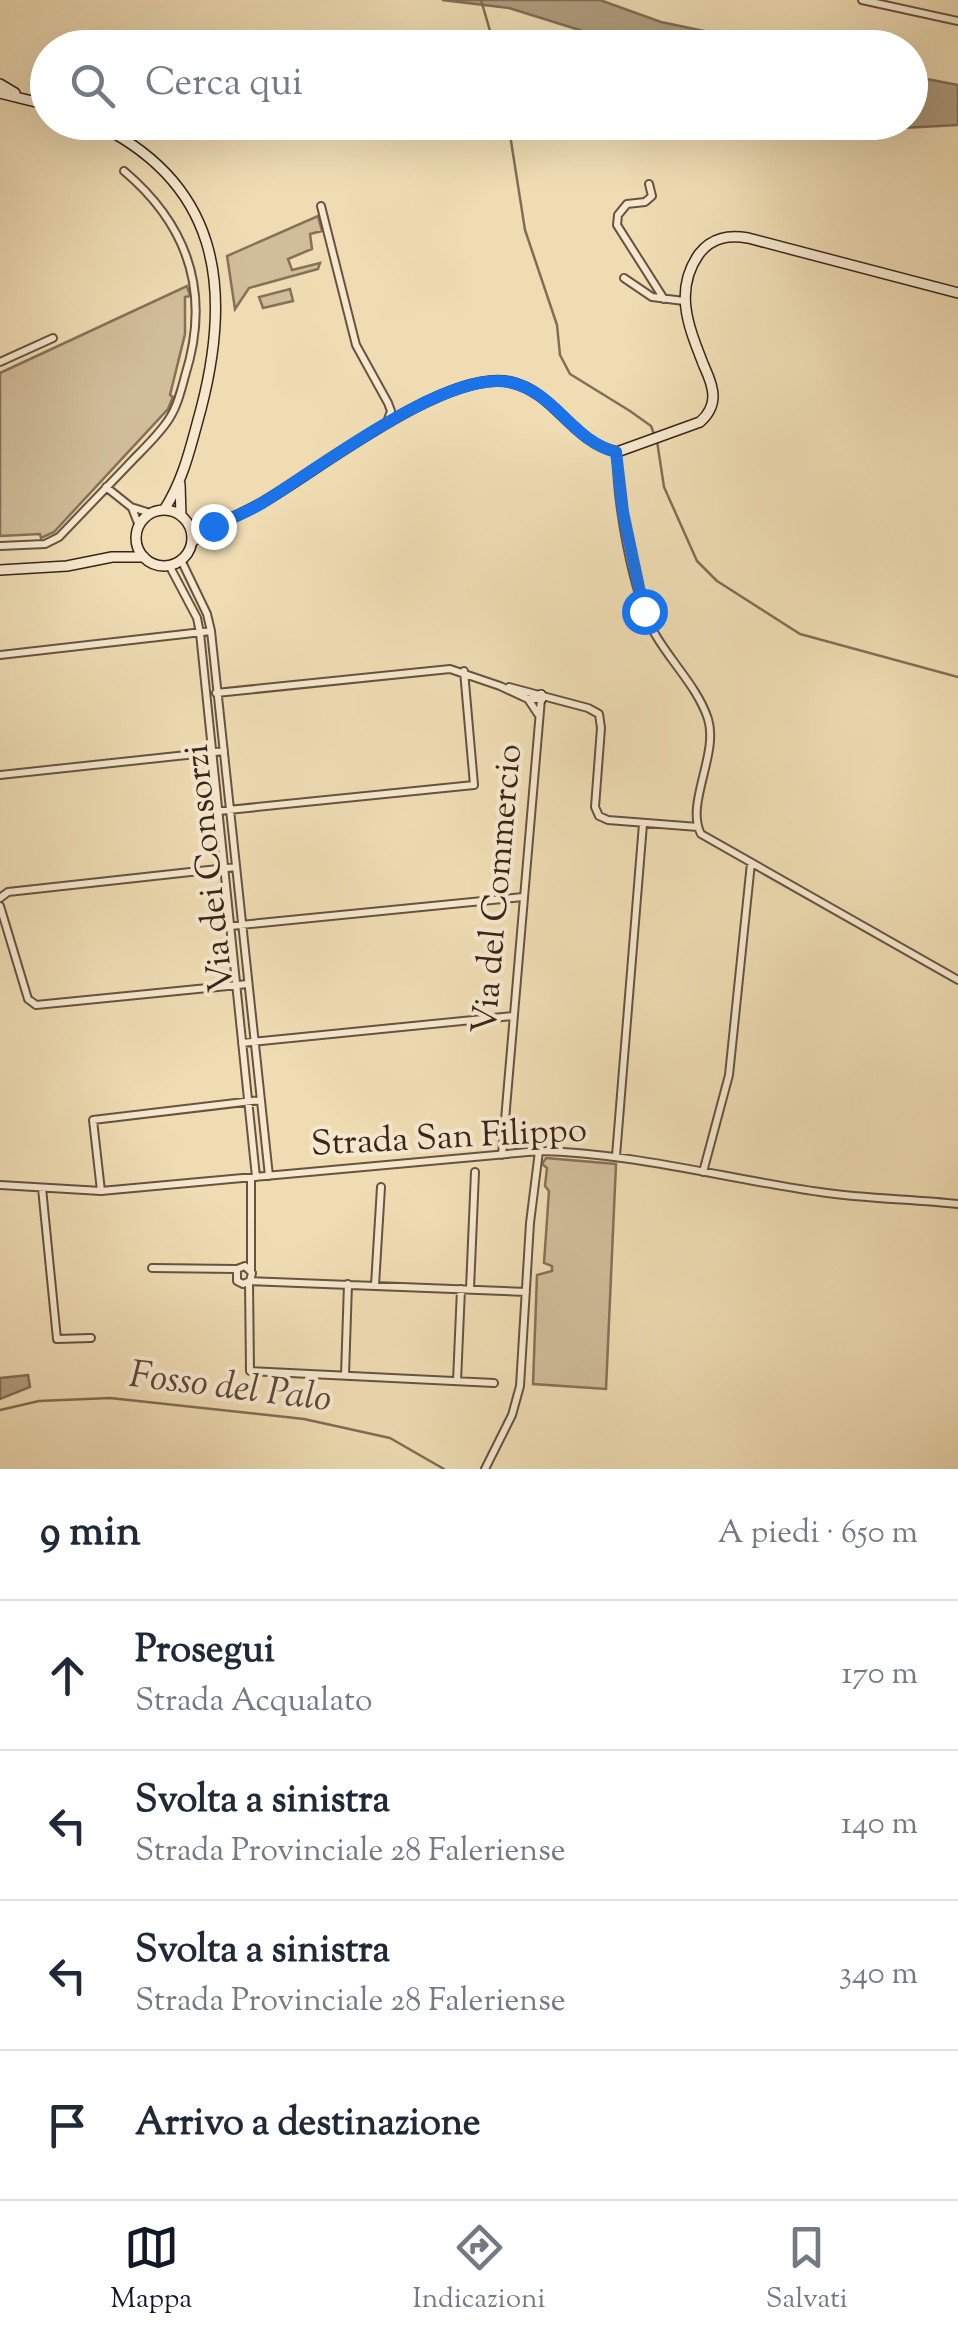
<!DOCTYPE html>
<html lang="it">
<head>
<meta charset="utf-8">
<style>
	:root { --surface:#fff; --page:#f2f2f3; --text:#1f2937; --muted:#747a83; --line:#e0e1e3; --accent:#111827 }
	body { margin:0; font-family:"Sorts Mill Goudy",serif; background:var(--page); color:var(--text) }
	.stop { position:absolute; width:30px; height:30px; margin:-22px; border:8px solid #1a73e8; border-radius:50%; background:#fff }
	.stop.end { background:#1a73e8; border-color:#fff; box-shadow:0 2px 10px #0008 }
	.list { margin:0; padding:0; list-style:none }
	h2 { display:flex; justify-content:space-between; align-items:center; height:130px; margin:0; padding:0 40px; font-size:42px }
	h2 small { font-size:32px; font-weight:400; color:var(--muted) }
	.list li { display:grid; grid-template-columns:65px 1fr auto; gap:30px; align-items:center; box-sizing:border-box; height:150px; padding:0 40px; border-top:2px solid var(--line) }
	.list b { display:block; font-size:38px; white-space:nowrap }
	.list p { margin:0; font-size:32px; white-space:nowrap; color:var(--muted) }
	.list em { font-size:32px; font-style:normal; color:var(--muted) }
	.icon { flex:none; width:55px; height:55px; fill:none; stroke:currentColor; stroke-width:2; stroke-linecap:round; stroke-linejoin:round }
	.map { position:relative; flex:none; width:958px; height:1469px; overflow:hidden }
	.search { position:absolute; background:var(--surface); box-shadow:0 10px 40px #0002; left:30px; right:30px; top:30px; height:110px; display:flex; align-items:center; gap:25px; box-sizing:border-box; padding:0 35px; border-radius:55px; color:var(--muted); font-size:38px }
	.sheet { height:730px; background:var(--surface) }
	nav { display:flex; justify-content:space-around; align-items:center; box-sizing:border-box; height:140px; border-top:2px solid var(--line); background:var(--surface); font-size:28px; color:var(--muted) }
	nav a { display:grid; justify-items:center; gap:5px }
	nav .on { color:var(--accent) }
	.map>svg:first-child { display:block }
</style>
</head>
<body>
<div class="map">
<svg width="958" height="1469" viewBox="0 0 958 1469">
	<rect width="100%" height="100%" fill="#efdcb3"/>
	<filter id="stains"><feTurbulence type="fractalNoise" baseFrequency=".002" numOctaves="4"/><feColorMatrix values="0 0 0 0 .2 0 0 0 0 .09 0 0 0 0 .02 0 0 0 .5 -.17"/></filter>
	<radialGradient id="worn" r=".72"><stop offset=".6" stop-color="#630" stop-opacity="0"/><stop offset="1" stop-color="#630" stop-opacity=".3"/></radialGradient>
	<path fill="#d0bd99" stroke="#857159" stroke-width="2.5" d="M 318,216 L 322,231 L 310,234 L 312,249 L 288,259 L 292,270 L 320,263 L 318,269 L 249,288 L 235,309 L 227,256 Z
		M 187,286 L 190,296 L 185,297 L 185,334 L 170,395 L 173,397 L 168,409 L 54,532 L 41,538 L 40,534 L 0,536 L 0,373 Z
		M 290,289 L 293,301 L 263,308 L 259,297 Z
		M 546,1158 L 616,1164 L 606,1389 L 533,1384 L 537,1275 L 552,1271 L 552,1266 L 544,1263 L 549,1191 L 545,1186 L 547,1168 L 542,1164 Z"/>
	<path fill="#b19e7f" stroke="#816e56" stroke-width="2.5" d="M 442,0 L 600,0 L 661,22 L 780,47 L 634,47 L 509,8 Z
		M 911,76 L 958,85 L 958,125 L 902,128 L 883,123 L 910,122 Z
		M 28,1375 L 30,1387 L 0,1399 L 0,1378 Z"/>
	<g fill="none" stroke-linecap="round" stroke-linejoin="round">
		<path stroke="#816e56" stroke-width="2.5" d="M 481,0 L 495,48
			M 508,122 L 525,230 L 557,325 L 560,355 L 570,374 L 630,411 L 651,426 L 654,434
			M 657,441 L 664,487 L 697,561 L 717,581 L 800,634 L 958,677
			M 0,1410 L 39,1401 L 110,1398 L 304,1419 L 390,1438 L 444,1469"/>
		<defs>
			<path id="street" d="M 862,0 L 958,21
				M 649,184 L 652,196 L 645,202 L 627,204 L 618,215 L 617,225 L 664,299
				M 321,206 L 356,345 L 388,403 L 391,411 L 387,422
				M 624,278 L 652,297 L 684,301
				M 0,362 L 53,338
				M 617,452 C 616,500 632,592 655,634 C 671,662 698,688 708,719 C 719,754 685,804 701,834 L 958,980
				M 106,487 L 131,507 L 150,513
				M 132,508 L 139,526
				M 0,546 L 45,544 L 59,537 C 82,513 105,489 128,465 C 142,450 158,436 169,419 C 177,407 181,391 185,376 C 211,294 189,226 124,171
				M 181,560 L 207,614 L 211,631 L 269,1176
				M 169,565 L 197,618 L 200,633 L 256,1177
				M 0,655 L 211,631
				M 509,687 L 588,708 L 599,714 L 601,728 L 595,807 L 599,816 L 608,820 L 698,827
				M 216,693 L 450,669 L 500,686 L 528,699 L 538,714
				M 0,775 L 224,751
				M 218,811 L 474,785 L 464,671
				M 0,898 L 8,892 L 236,867
				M 0,906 L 28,999 L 36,1005 L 248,984
				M 230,926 L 523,897
				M 242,1043 L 513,1016
				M 502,1155 L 541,699 L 528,699
				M 616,1156 L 643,824
				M 703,1172 L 729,1075 L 751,863
				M 0,1185 L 101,1191 L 539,1151 C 634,1153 727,1179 820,1192 C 866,1199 912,1199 958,1204
				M 42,1188 L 57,1339 L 91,1338
				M 101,1191 L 93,1120 L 261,1100
				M 152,1268 L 237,1269 L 245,1266 L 252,1273 L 250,1281 L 243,1284 L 237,1281 L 237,1269
				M 251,1270 L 251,1178
				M 250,1281 L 526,1292
				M 249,1282 L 250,1371 L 494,1383
				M 375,1285 L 381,1187
				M 470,1289 L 475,1172
				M 345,1375 L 348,1284
				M 457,1381 L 461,1289
				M 485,1469 L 512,1415 L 520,1386 L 530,1223 L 539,1151"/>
			<path id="secondary" d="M 0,84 L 15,93
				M 0,93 L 48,105
				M 92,122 C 219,181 233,286 201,409 C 191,445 184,479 164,510
				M 180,484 L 181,516
				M136 538a28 28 0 1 1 56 0a28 28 0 1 1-56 0Z
				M 192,542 C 214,523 241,516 265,501 C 321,468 447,369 510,382 C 555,392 572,442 617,452 L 700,422 C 708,415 713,407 713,396 C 713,385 708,375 704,366 C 689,328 673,291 699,254 C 712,237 729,235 748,238 L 958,293
				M 0,570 L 67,566 L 112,557 L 144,557
				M 541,699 L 541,695"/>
		</defs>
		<use href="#street" stroke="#675340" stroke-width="10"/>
		<use href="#secondary" stroke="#3a2519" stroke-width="12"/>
		<use href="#street" stroke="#f5e8ce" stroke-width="6"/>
		<use href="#secondary" stroke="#f5e8ce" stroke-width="9"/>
	</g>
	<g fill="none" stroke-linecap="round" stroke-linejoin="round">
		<path stroke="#1a73e8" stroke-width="12" d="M 213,526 C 230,519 247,512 262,503 C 318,469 445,370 509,382 C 555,391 572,441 616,452 L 623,512 L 644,611"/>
	</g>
	<g text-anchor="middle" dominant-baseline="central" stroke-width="8" stroke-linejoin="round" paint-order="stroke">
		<g font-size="35" fill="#3a2519" stroke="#f5e8ce">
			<text transform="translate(211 868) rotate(-96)">Via dei Consorzi</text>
			<text transform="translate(499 889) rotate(-85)">Via del Commercio</text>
			<text transform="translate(449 1139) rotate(-3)">Strada San Filippo</text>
		</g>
		<g font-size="38" font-style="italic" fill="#5e4938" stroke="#f5e8ce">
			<text transform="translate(230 1389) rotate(7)">Fosso del Palo</text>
		</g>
	</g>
	<rect width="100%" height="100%" filter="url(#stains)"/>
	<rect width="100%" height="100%" fill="url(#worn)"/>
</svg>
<div class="stop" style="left:644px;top:611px"></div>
<div class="stop end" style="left:213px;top:526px"></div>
<div class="search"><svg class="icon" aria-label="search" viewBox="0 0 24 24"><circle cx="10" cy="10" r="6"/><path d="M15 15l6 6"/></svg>Cerca qui</div>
</div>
<section class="sheet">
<h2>9 min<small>A piedi · 650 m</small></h2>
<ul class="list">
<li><svg class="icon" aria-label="ahead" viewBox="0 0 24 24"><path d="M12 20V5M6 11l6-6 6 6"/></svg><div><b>Prosegui</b><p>Strada Acqualato</p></div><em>170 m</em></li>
<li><svg class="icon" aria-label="left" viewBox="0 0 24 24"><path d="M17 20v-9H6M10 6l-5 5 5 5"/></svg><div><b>Svolta a sinistra</b><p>Strada Provinciale 28 Faleriense</p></div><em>140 m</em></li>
<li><svg class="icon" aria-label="left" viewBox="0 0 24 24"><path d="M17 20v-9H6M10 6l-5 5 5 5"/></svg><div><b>Svolta a sinistra</b><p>Strada Provinciale 28 Faleriense</p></div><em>340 m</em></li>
<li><svg class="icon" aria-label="arrive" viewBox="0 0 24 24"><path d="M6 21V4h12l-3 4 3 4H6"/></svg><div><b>Arrivo a destinazione</b></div></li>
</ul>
</section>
<nav>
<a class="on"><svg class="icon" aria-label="map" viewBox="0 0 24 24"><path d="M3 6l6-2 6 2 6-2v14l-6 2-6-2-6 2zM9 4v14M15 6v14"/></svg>Mappa</a>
<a><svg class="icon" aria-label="directions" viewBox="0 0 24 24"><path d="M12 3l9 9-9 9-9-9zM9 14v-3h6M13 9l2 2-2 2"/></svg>Indicazioni</a>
<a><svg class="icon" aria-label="saved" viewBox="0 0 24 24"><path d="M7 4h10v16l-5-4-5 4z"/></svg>Salvati</a>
</nav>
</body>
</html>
